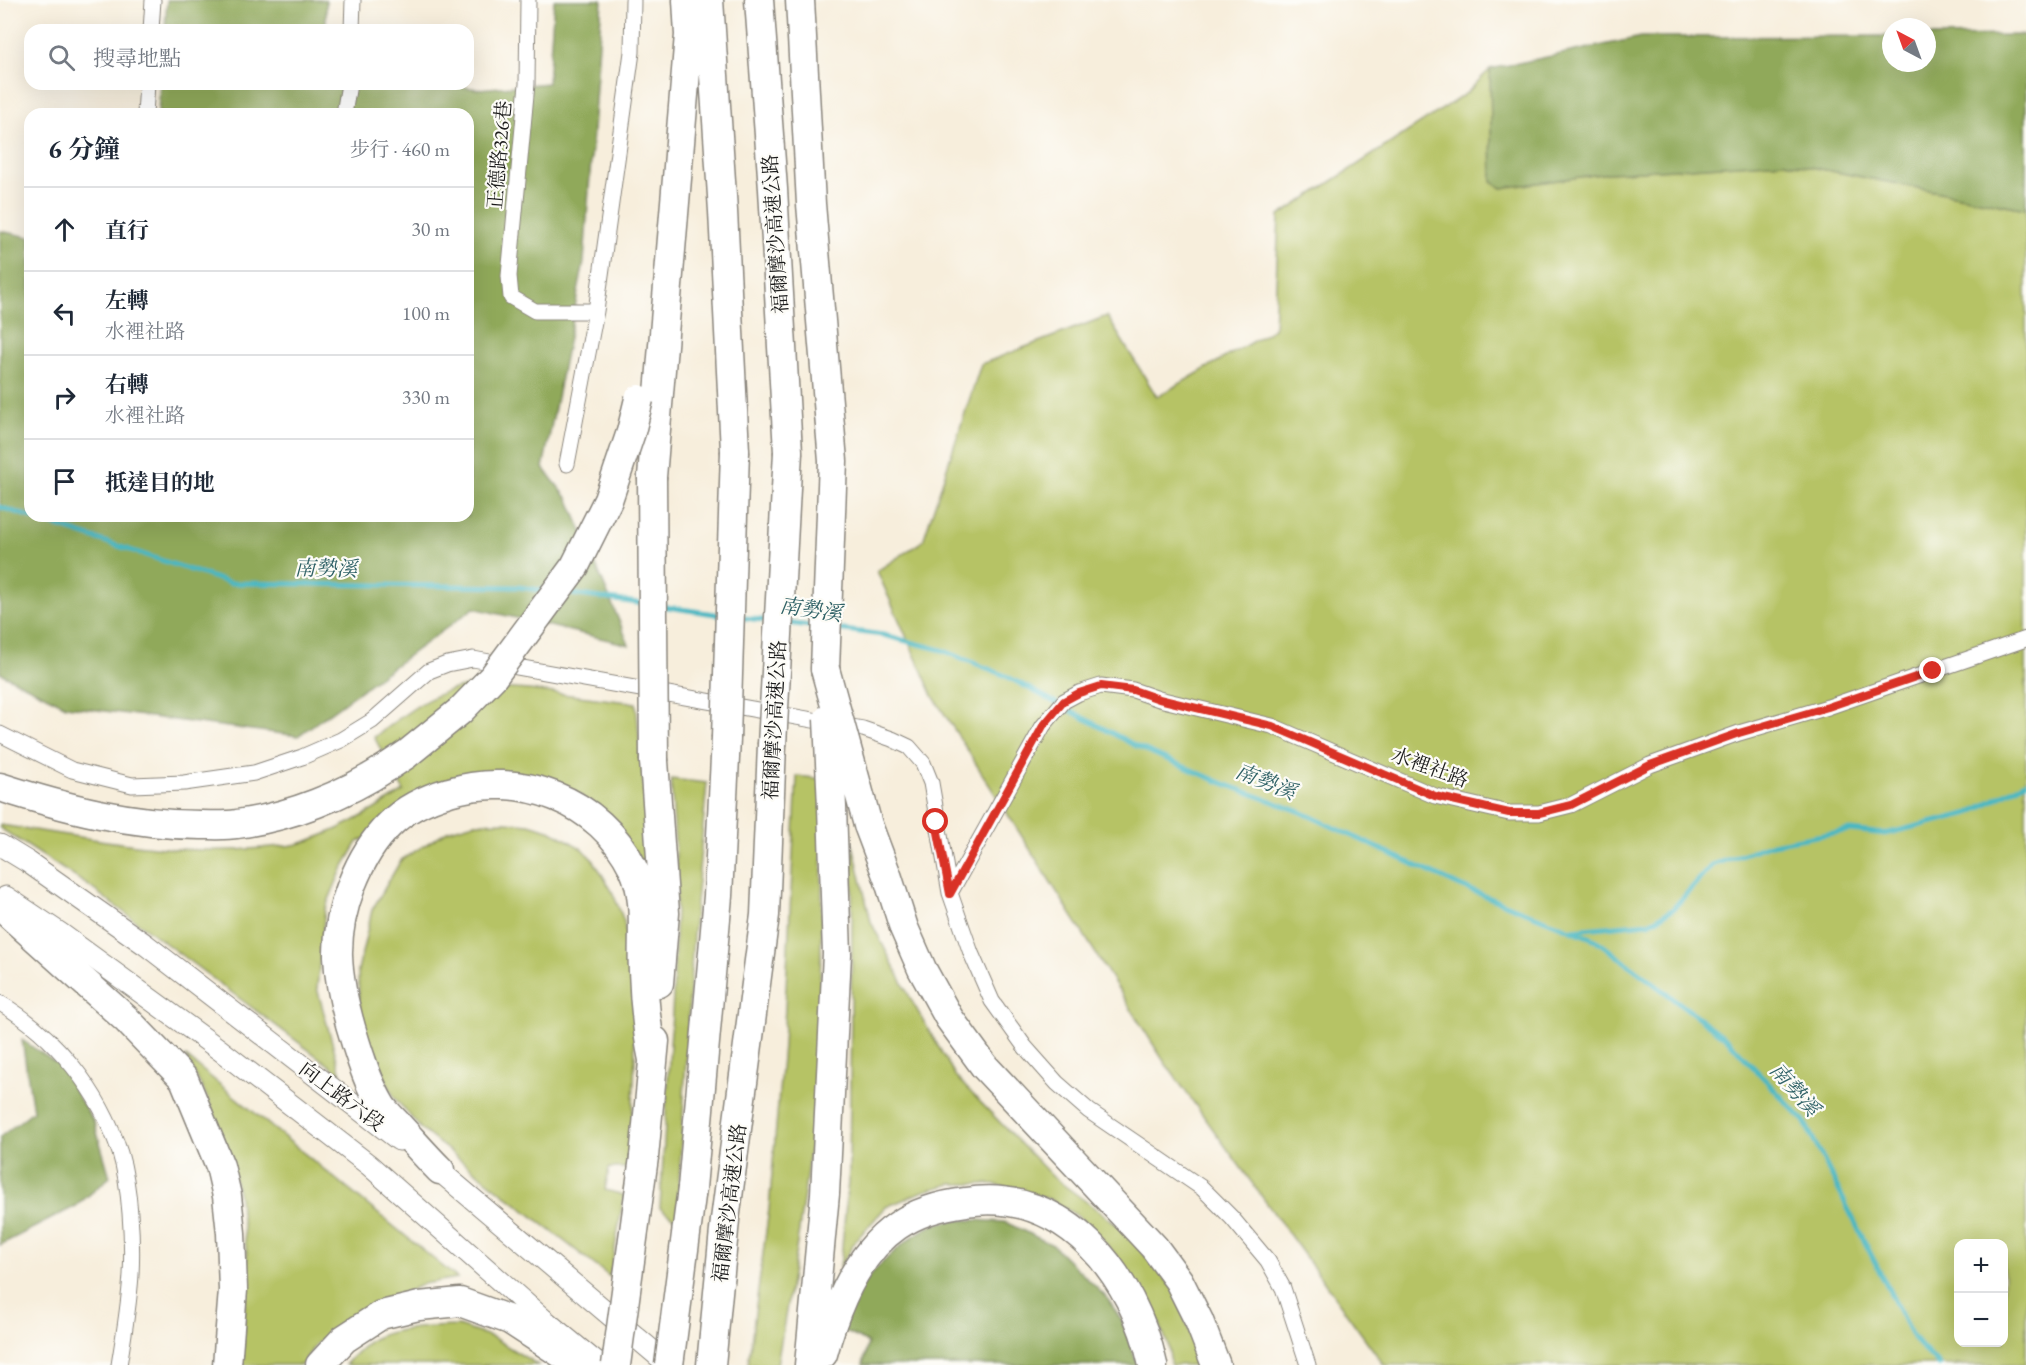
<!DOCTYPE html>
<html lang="zh-TW">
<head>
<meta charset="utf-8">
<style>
	:root { --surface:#fff; --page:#f2f2f3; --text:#1f2937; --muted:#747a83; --line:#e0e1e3 }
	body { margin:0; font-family:"EB Garamond","Noto Serif TC",serif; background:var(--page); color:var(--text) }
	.controls { position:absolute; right:18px; bottom:18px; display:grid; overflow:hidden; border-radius:12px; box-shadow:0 6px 24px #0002 }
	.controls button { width:54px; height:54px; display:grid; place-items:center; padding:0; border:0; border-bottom:2px solid var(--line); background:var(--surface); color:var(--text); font:30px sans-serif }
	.compass { position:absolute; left:1882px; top:18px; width:54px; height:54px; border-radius:50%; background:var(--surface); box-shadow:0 6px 24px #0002; rotate:319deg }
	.stop { position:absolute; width:18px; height:18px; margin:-14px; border:4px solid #d93025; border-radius:50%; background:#fff }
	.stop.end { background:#d93025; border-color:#fff; box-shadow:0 2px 6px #0008 }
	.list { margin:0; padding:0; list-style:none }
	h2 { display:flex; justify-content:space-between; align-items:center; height:78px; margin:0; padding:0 24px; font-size:26px }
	h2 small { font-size:20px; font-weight:400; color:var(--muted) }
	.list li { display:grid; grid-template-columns:39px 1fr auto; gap:18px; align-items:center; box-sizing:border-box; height:84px; padding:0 24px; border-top:2px solid var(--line) }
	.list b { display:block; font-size:22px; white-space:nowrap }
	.list p { margin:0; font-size:20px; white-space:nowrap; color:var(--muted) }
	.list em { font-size:20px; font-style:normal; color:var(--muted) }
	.icon { flex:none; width:33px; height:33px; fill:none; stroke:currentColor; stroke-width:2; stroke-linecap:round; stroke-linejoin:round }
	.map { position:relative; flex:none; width:2026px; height:1365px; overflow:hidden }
	.search { position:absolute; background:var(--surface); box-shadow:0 6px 24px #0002; left:24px; top:24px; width:450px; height:66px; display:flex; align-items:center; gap:15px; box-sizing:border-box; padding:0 21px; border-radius:18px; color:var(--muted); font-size:22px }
	.panel { position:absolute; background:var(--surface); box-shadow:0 6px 24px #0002; left:24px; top:108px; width:450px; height:414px; border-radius:18px }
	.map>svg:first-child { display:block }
</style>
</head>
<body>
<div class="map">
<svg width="2026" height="1365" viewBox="0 0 2026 1365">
	<rect width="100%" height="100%" fill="#fdfcf7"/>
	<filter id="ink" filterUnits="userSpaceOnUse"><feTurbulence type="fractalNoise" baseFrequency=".0167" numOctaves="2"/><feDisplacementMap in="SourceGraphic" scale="12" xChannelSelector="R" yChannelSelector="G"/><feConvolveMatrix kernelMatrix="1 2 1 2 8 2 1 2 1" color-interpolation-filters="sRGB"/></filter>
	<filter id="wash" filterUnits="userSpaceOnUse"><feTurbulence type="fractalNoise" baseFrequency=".008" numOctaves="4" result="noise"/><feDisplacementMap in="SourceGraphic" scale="24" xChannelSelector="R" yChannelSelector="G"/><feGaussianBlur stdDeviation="1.35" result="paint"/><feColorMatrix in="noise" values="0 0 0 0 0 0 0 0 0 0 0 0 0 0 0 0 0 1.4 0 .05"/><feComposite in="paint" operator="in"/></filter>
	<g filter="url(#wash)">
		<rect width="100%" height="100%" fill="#f7eedc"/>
		<path fill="#b6c365" stroke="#697040" stroke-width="1.5" fill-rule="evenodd" d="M 1490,69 L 1492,181 L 1502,188 L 1608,173 L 1785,162 L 2026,209 L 2026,1365 L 1384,1365 L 1165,1063 L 933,696 L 877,571 L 923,541 L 981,364 L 1107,316 L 1157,397 L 1274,329 L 1279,216 L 1467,93 ZM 1958,1244 L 2004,1244 L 2004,1342 L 1958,1342 Z
			M 468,686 L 529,690 L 636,703 L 654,899 L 581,795 L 538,775 L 500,772 L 358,842 L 342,869 L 325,909 L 317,988 L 341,1074 L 86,884 L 0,828 L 0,825 C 87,837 174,857 262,848 C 274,846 287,847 298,844 C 336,833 371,812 404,791 L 374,737 C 403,716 431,691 468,686 Z
			M 797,776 L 823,779 C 822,890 822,1001 813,1112 C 806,1197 791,1281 777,1365 L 748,1365 L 769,1209 L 783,1045 Z
			M 671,779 L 707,783 L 693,935 L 677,1220 L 660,1208 L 673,997 L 677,876 Z
			M 505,822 L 529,824 L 552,831 L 581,848 L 594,861 L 612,891 L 624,921 L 633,985 L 635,1057 L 630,1168 L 609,1168 L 605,1190 L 624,1195 L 610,1277 L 421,1129 L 394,1097 L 367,1038 L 359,1002 L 358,970 L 372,910 L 401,860 L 447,831 L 474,823 Z
			M 853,845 L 871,922 L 913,1003 L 956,1077 L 1053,1177 L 1123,1229 L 1174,1289 L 1202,1365 L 1171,1365 L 1168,1345 L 1152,1305 L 1115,1254 L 1094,1231 L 1078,1216 L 1049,1199 L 994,1184 L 951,1184 L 924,1191 L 886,1207 L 856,1240 L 840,1268 L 849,1171 Z
			M 185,1056 L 457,1278 L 423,1284 L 346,1322 L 315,1345 L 302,1365 L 242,1365 L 247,1254 L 238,1192 L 223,1138 L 206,1095 Z
			M 458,1326 L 492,1337 L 538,1365 L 345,1365 C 353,1356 363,1345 373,1339 C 394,1327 433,1327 458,1326 Z"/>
		<path fill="#90a95a" stroke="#56623b" stroke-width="1.5" d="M 167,0 L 326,0 L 326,30 L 165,30 Z
			M 554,0 L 602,0 L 584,262 L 543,468 L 569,500 L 629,645 L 474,608 L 298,736 L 66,706 L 0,673 L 0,231 L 30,237 L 30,516 L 468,516 L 468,114 L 158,114 L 160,84 L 443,84 L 478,89 L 548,83 Z
			M 2026,35 L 2026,209 L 1785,162 L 1608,173 L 1502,188 L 1492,182 L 1490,69 L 1641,37 L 1891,36 L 1891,63 L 1927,63 L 1927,36 Z
			M 22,1040 L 58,1064 L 94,1122 L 110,1177 L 76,1206 L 0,1245 L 0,1137 L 33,1111 Z
			M 974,1220 L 1005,1222 L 1053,1245 L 1107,1298 L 1122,1321 L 1138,1365 L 863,1365 L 868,1343 L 840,1329 C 844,1320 848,1309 852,1300 C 865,1276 908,1235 933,1225 C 946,1220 961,1220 974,1220 Z"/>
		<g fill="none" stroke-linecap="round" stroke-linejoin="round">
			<path stroke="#49b7c2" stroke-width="5" d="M 0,507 L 230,583 L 518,587 L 547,591
				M 565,593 L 645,604
				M 660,606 L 722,615
				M 737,617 L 770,621
				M 788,623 L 817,627
				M 836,629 L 883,635 L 942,650 L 1006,676 L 1136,746 L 1222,783 L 1301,812 L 1460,886 L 1596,940 L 1727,1039 L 1804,1121 L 1913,1338 L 1939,1365
				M 1572,930 L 1649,923 L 1672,910 L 1712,865 L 1772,844 L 1850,830 L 1885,834 L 1970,813 L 2026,782"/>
		</g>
	</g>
	<g filter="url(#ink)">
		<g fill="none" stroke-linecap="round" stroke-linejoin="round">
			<defs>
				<path id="street" d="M 528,0 L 527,84 L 509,276 L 511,297 L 535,311 L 596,311
					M 151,30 L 153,0
					M 352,30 L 353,0
					M 145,114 L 147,84
					M 344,114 L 349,84
					M 567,464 L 596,311 L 632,52 L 633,0
					M 0,734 L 72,770 L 132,785 L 184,783 L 254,773 L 302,757 L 341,740 L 372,721 L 429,671 L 447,664 L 473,659 L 863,729 L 892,739 L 909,747 L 923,763 L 931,783 L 950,893 L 971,953 L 992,1001 L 1025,1047 L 1057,1083 L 1089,1111 L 1202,1188 L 1232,1218 L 1268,1261 L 1283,1288 L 1308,1365
					M 950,893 L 1043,726 L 1064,701 L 1079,693 L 1101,686 L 1133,690 L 1159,699 L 1272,726 L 1435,796 L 1509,813 L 1539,813 L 1571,805 L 1650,765 L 1739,733 L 1828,707 L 2026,639
					M 0,1003 C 55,1035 100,1091 120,1153 C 130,1186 133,1240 131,1275 C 129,1305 124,1335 119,1365"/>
				<path id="secondary" d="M 0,845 L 28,862 L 146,945 L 399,1140
					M 6,897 L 61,934 L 220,1050 L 369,1165 L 543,1319 L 599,1365
					M 429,1162 L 669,1365"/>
				<path id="highway" d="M 709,0 L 723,211 L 735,451
					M 759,0 L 773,189 L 788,452
					M 800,0 L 811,204 L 833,461 L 825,669
					M 652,477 L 689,35 L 687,0
					M 654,761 L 665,913 L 659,983
					M 0,787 C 65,808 132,825 201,825 C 213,825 225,826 237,824 C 290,817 345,795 389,766
					M 868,825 L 888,878 L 904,928 L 922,969 L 949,1018 L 985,1067 L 1154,1247 L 1179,1281 L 1199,1321 L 1216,1365
					M 0,906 L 126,1019 L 184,1079 L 220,1166 L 227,1196 L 231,1233 L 233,1290 L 227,1365
					M 644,1157 L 655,1041
					M 440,1170 C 426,1156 413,1141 400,1127 C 394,1120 387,1114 382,1107 C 370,1087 363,1066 356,1044 C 347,1016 339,986 338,956 C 337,911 358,855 390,824 C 406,808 428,798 449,792 C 520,770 600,800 633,868 C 648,898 641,938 643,971 C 644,1001 647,1031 653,1060
					M 692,1188 L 718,896 L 726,738
					M 823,1354 C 835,1309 856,1254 897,1226 C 917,1212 942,1205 966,1202 C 1066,1187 1134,1276 1153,1365
					M 320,1365 L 344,1339 L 381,1315 L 419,1306 L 460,1302 L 510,1320 L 579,1365
					M 711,1365 L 725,1220 L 765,915 L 772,745
					M 809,1365 L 825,1194 L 837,954 L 832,807"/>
			</defs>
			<use href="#street" stroke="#8a857c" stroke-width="17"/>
			<use href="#secondary" stroke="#8a857c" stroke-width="23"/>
			<use href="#highway" stroke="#8a857c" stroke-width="31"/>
			<use href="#street" stroke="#fff" stroke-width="15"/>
			<use href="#secondary" stroke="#fff" stroke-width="21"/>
			<use href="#highway" stroke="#fff" stroke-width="28"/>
			<defs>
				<path id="highway-bridge" d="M 652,477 L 654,761
					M 825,669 L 868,825
					M 828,719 L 832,807
					M 726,738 L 735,451
					M 772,745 L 788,452
					M 389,766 L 407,754 L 460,711 L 493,677 L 575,566 L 608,500 L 631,432 L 639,399
					M 616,1365 L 644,1157
					M 669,1365 L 692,1188"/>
			</defs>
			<use href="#highway-bridge" stroke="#8a857c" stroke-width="31" stroke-linecap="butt"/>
			<use href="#highway-bridge" stroke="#fff" stroke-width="28"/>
		</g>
	</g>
	<g fill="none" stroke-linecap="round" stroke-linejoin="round" filter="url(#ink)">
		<path stroke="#d93025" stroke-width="8" d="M 936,822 L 950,894 L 1043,726 L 1064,701 L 1079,693 L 1101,686 L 1133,690 L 1159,699 L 1272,726 L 1435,796 L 1509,813 L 1539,813 L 1571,805 L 1650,765 L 1739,733 L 1828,707 L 1933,671"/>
	</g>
	<g text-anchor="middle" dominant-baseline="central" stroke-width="4.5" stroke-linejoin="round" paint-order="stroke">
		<g font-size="20" fill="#1c1c1c" stroke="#fdfcf7">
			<text transform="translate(499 155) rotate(-85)">正德路326巷</text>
			<text transform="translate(775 234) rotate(-94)">福爾摩沙高速公路</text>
			<text transform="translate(774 720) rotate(-87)">福爾摩沙高速公路</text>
			<text transform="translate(1430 767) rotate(20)">水裡社路</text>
			<text transform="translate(342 1096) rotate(37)">向上路六段</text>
			<text transform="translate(729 1203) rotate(-83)">福爾摩沙高速公路</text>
		</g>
		<g font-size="21" font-style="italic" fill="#306267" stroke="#fdfcf7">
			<text transform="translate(326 568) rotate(1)">南勢溪</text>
			<text transform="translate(811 609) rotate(8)">南勢溪</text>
			<text transform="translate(1266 781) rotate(22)">南勢溪</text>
			<text transform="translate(1795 1089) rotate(49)">南勢溪</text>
		</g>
	</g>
</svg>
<div class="controls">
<button>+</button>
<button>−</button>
</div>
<svg class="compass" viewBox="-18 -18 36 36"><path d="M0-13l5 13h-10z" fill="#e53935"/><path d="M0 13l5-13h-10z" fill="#747a83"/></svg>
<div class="stop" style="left:936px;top:822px"></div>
<div class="stop end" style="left:1933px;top:671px"></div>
<div class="search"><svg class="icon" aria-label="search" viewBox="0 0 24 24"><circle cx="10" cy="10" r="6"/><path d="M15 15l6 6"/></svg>搜尋地點</div>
<section class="panel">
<h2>6 分鐘<small>步行 · 460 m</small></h2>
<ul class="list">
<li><svg class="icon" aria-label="ahead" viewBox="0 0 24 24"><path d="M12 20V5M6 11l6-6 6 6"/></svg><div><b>直行</b></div><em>30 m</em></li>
<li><svg class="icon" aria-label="left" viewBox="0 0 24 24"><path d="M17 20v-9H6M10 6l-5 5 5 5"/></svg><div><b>左轉</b><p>水裡社路</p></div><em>100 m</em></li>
<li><svg class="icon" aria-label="right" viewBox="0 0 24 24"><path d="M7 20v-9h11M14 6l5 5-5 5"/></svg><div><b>右轉</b><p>水裡社路</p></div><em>330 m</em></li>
<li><svg class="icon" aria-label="arrive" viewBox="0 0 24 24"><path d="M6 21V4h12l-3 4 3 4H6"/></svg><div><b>抵達目的地</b></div></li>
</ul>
</section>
</div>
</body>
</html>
